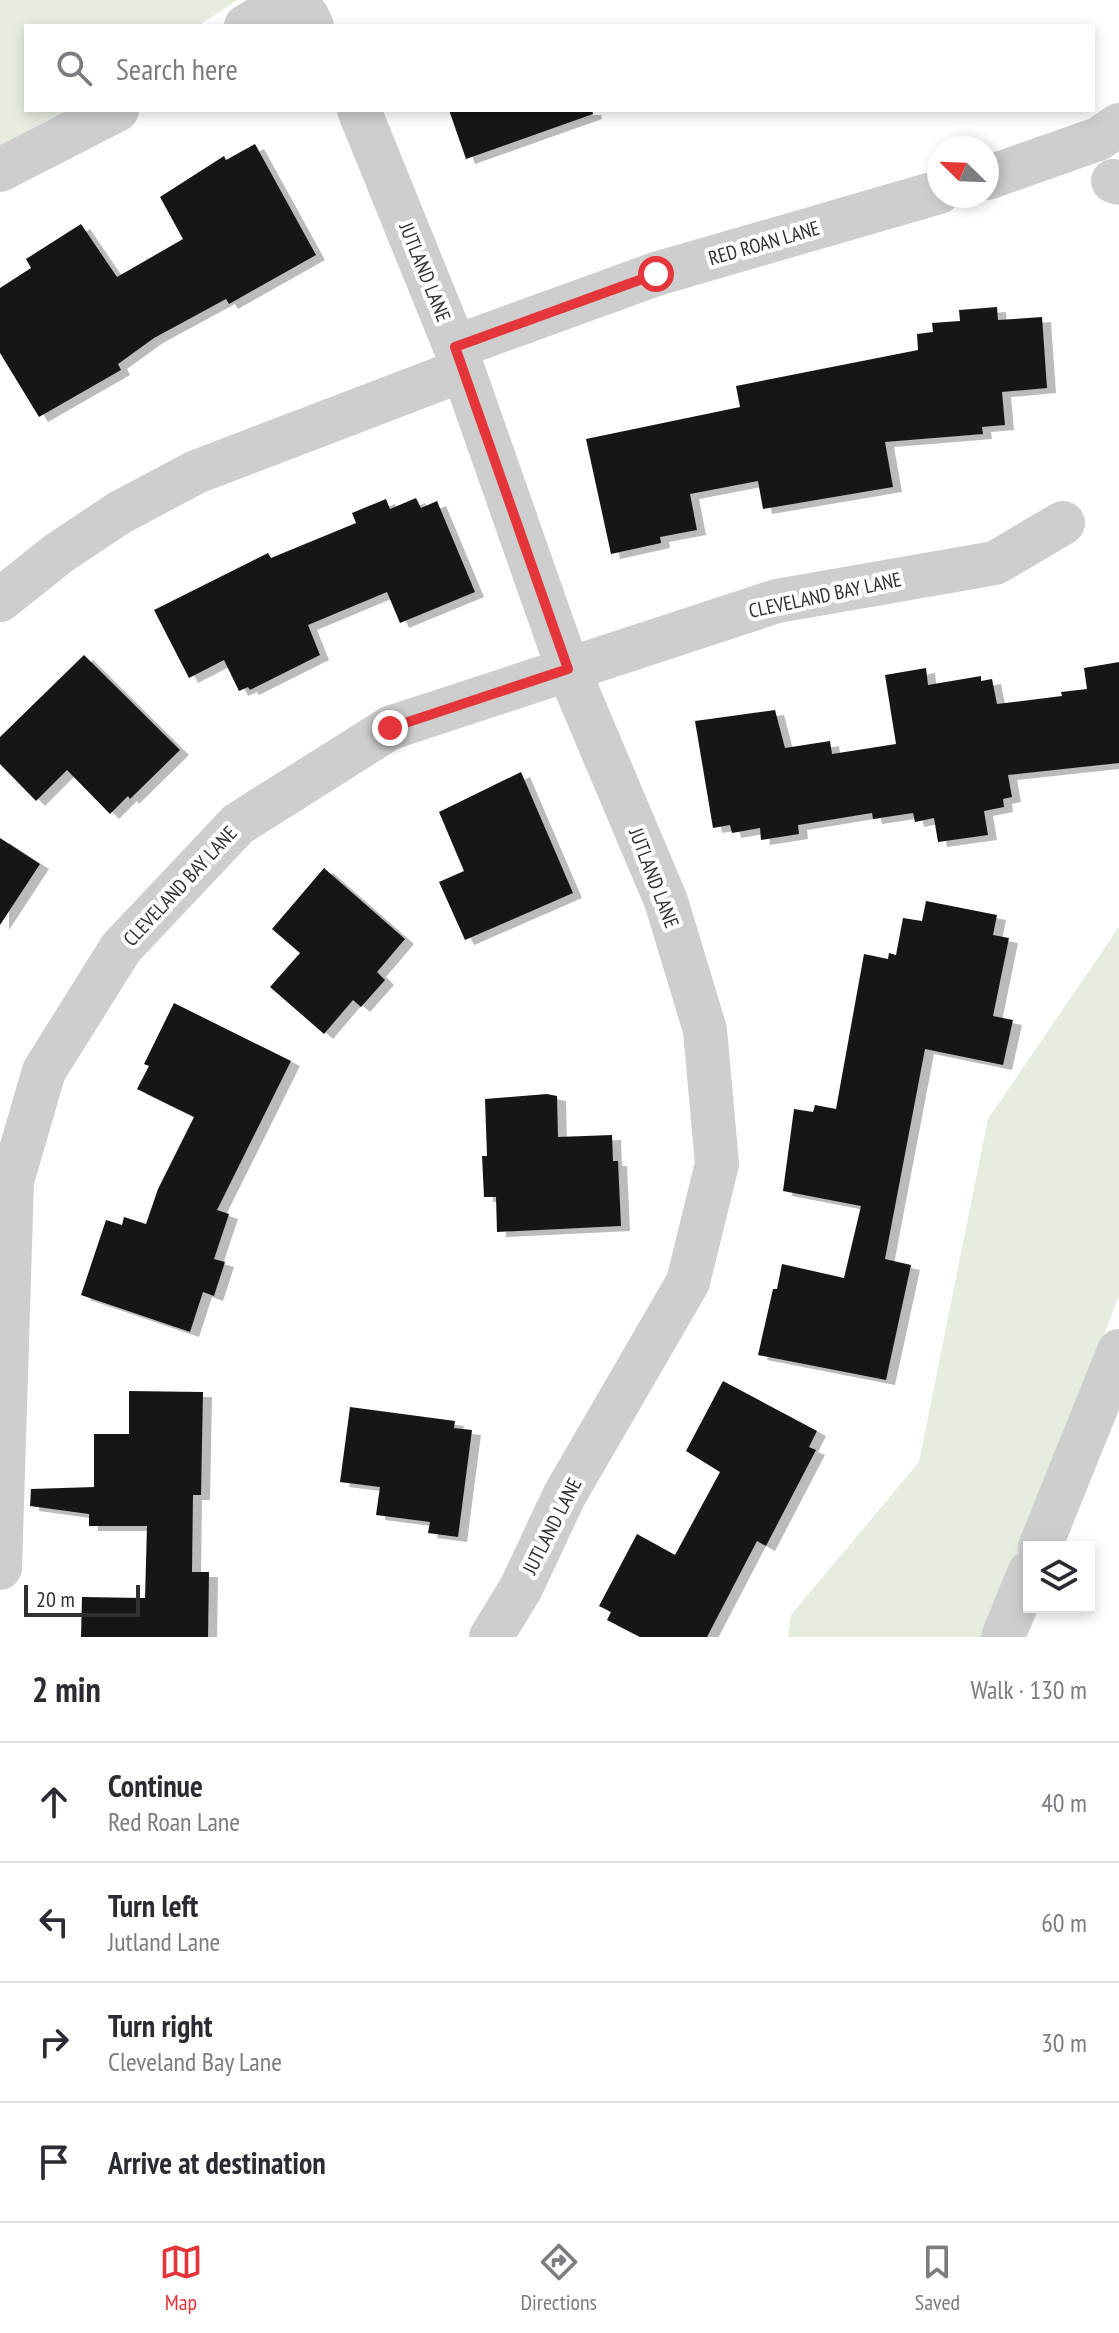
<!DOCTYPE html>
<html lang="en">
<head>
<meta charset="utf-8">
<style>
	:root { --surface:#fff; --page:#f2f2f3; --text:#2b2b33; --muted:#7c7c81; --line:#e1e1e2; --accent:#e4363a }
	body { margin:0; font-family:"PT Sans Narrow",sans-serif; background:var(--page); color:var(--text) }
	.controls { position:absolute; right:24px; bottom:24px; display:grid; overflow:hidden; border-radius:0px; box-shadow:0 4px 12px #0003 }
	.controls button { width:72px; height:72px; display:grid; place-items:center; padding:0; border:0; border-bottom:2px solid var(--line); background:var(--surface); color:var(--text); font:40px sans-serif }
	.compass { position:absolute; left:927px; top:136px; width:72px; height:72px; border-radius:50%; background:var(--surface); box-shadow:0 4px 12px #0003; rotate:293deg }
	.scale { position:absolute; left:24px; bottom:20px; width:116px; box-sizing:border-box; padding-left:8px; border:4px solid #313131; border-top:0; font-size:22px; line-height:28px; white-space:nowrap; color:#313131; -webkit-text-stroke:6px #fff; paint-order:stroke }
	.stop { position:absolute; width:24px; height:24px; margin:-18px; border:6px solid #e4363a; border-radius:50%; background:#fff }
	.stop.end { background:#e4363a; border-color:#fff; box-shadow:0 2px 8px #0008 }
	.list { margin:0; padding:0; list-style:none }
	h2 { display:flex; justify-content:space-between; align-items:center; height:104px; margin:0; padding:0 32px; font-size:34px }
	h2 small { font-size:26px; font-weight:400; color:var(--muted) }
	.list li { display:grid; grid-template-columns:52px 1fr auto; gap:24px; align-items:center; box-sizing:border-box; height:120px; padding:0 32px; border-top:2px solid var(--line) }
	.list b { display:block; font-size:30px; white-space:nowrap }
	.list p { margin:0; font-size:26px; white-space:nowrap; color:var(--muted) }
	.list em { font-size:26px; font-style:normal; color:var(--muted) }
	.icon { flex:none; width:44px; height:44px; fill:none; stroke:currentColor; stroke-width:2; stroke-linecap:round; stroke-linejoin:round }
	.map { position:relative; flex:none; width:1119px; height:1637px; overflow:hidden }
	.search { position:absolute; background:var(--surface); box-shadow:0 4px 12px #0003; left:24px; right:24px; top:24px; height:88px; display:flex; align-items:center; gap:20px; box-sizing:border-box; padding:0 28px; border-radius:0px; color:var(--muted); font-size:30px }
	.sheet { height:584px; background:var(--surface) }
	nav { display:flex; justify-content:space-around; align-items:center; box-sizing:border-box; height:112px; border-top:2px solid var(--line); background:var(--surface); font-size:22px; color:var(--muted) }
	nav a { display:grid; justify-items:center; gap:4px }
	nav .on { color:var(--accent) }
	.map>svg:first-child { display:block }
</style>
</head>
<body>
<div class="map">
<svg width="1119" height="1637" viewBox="0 0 1119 1637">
	<defs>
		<filter id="shadow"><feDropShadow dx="9" dy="5" stdDeviation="0" flood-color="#0004"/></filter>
	</defs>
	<rect width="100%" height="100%" fill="#fff"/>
	<path fill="#e6eddf" d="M 0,0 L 237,0 L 198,26 L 26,26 L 26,110 L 96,110 L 0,154 Z
		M 1119,927 L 1119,1296 L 987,1637 L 788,1637 L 791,1615 L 919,1462 L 988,1119 Z"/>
	<path fill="#181818" filter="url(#shadow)" d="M 449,110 L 592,110 L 593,114 L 466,159 Z
		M 255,144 L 316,255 L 229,304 L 226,299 L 154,338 L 118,364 L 121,370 L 39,417 L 0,353 L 0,288 L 31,268 L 26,259 L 81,224 L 117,277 L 183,239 L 160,197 L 224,156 L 226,160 Z
		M 997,307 L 998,320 L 1042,317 L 1047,388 L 1002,392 L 1005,425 L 982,427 L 983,434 L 885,442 L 893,487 L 763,509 L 758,481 L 690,494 L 697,530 L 660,537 L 661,543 L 611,554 L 586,439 L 740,407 L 736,386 L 918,350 L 917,334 L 933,332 L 932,323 L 960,321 L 959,310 Z
		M 416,498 L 421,508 L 437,501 L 475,592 L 400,623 L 387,592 L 308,625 L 320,655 L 250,690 L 248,687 L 239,691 L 224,660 L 189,678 L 154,610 L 268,553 L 271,558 L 356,523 L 352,513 L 386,499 L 390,509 Z
		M 84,655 L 180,750 L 130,799 L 128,796 L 110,814 L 67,770 L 36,801 L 0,764 L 0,737 Z
		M 1119,662 L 1119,763 L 1008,775 L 1012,797 L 1003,799 L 1004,807 L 984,811 L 988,835 L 938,842 L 934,818 L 915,822 L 913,813 L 873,819 L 872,813 L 798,825 L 799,834 L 761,840 L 760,828 L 732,833 L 730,825 L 713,828 L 695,721 L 775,710 L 785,748 L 830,741 L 832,754 L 896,744 L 885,675 L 926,668 L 928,685 L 981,676 L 981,681 L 992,679 L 997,704 L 1062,696 L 1061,692 L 1087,689 L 1084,668 Z
		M 521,772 L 573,893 L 465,940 L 439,882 L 464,871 L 439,812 Z
		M 0,838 L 40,864 L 0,925 Z
		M 324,868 L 405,939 L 377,972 L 385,980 L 361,1007 L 353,1000 L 324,1034 L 270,987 L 300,953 L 272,929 Z
		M 926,901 L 997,915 L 993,935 L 1009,938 L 993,1016 L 1013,1020 L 1003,1065 L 925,1049 L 885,1259 L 911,1265 L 886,1380 L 758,1355 L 773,1289 L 777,1289 L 782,1264 L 844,1278 L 861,1206 L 783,1191 L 794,1109 L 813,1112 L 815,1105 L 836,1109 L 864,954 L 888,959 L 889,953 L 896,955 L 903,918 L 922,921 Z
		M 174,1003 L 291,1061 L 217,1210 L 229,1214 L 214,1259 L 225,1262 L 214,1296 L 203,1292 L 190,1332 L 81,1295 L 106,1220 L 122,1225 L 124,1217 L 146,1224 L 158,1189 L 194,1117 L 137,1089 L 149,1066 L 144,1064 Z
		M 547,1094 L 557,1096 L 558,1137 L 612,1135 L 613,1161 L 618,1161 L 621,1226 L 497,1232 L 496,1197 L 484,1197 L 482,1156 L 487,1156 L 485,1099 Z
		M 723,1381 L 817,1431 L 809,1447 L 816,1450 L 766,1546 L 757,1541 L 707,1637 L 640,1637 L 607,1620 L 611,1612 L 599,1606 L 637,1534 L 675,1555 L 720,1472 L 686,1451 Z
		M 129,1391 L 203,1392 L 201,1495 L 193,1495 L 192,1572 L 209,1572 L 208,1637 L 81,1637 L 82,1597 L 145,1598 L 147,1526 L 89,1526 L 89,1514 L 30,1506 L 31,1489 L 94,1487 L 94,1434 L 129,1434 Z
		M 350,1407 L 455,1421 L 454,1428 L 472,1430 L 458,1537 L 428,1533 L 430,1522 L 376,1515 L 380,1487 L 340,1482 Z"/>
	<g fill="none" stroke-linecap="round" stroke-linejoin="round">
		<path stroke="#cecece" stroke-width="44" d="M 246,26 L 256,20 L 307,16 L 312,26
			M 359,110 L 455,347 L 568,669 L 666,901 L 705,1030 L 717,1164 L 688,1282 L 564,1496 L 521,1588 L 491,1637
			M 0,170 L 117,110
			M 987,178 L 1098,139 L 1119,125
			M 1113,181 L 1119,183
			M 455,347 L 656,274 L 939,192
			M 0,600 L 59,553 L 119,513 L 196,472 L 463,370
			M 1040,1547 L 1119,1351
			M 0,1568 L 12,1181 L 44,1071 L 121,948 L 238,824 L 390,728 L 777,601 L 995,563 L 1063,523
			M 1003,1637 L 1029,1573"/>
	</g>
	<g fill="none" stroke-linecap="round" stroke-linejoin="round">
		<path stroke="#e4363a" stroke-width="10" d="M 390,728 L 568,669 L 455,347 L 656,274"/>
	</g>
	<g text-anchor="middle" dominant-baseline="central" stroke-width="8" stroke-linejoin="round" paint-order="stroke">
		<g font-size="20" fill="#313131" stroke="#fff">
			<text transform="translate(764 243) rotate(-16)">RED ROAN LANE</text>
			<text transform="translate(425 272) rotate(68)">JUTLAND LANE</text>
			<text transform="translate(825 595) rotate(-12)">CLEVELAND BAY LANE</text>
			<text transform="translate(654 878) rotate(69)">JUTLAND LANE</text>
			<text transform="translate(180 886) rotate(-47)">CLEVELAND BAY LANE</text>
			<text transform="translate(552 1526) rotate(-63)">JUTLAND LANE</text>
		</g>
	</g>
</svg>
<div class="controls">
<button><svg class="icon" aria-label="layers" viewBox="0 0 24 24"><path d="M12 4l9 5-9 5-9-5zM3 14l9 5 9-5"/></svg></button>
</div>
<svg class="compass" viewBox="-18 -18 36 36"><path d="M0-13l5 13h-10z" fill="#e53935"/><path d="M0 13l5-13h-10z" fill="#7c7c81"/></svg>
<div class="scale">20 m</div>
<div class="stop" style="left:656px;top:274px"></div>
<div class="stop end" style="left:390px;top:728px"></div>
<div class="search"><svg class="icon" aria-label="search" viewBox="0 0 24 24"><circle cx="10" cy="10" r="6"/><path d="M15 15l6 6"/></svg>Search here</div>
</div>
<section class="sheet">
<h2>2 min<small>Walk · 130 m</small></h2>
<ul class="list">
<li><svg class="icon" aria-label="ahead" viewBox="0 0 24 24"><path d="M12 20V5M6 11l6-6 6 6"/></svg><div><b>Continue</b><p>Red Roan Lane</p></div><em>40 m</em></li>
<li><svg class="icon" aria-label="left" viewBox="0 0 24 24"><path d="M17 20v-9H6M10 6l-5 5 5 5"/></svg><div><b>Turn left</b><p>Jutland Lane</p></div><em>60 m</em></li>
<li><svg class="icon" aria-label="right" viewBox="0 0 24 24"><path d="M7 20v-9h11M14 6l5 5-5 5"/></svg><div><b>Turn right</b><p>Cleveland Bay Lane</p></div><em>30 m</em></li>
<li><svg class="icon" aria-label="arrive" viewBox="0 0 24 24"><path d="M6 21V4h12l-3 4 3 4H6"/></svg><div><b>Arrive at destination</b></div></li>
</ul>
</section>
<nav>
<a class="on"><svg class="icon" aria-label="map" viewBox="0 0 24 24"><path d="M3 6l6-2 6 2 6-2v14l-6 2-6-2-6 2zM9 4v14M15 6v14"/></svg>Map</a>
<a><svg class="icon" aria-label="directions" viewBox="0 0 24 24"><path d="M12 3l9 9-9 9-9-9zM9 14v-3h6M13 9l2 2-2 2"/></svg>Directions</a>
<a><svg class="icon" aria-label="saved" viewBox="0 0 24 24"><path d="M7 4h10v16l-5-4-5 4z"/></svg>Saved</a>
</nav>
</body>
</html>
